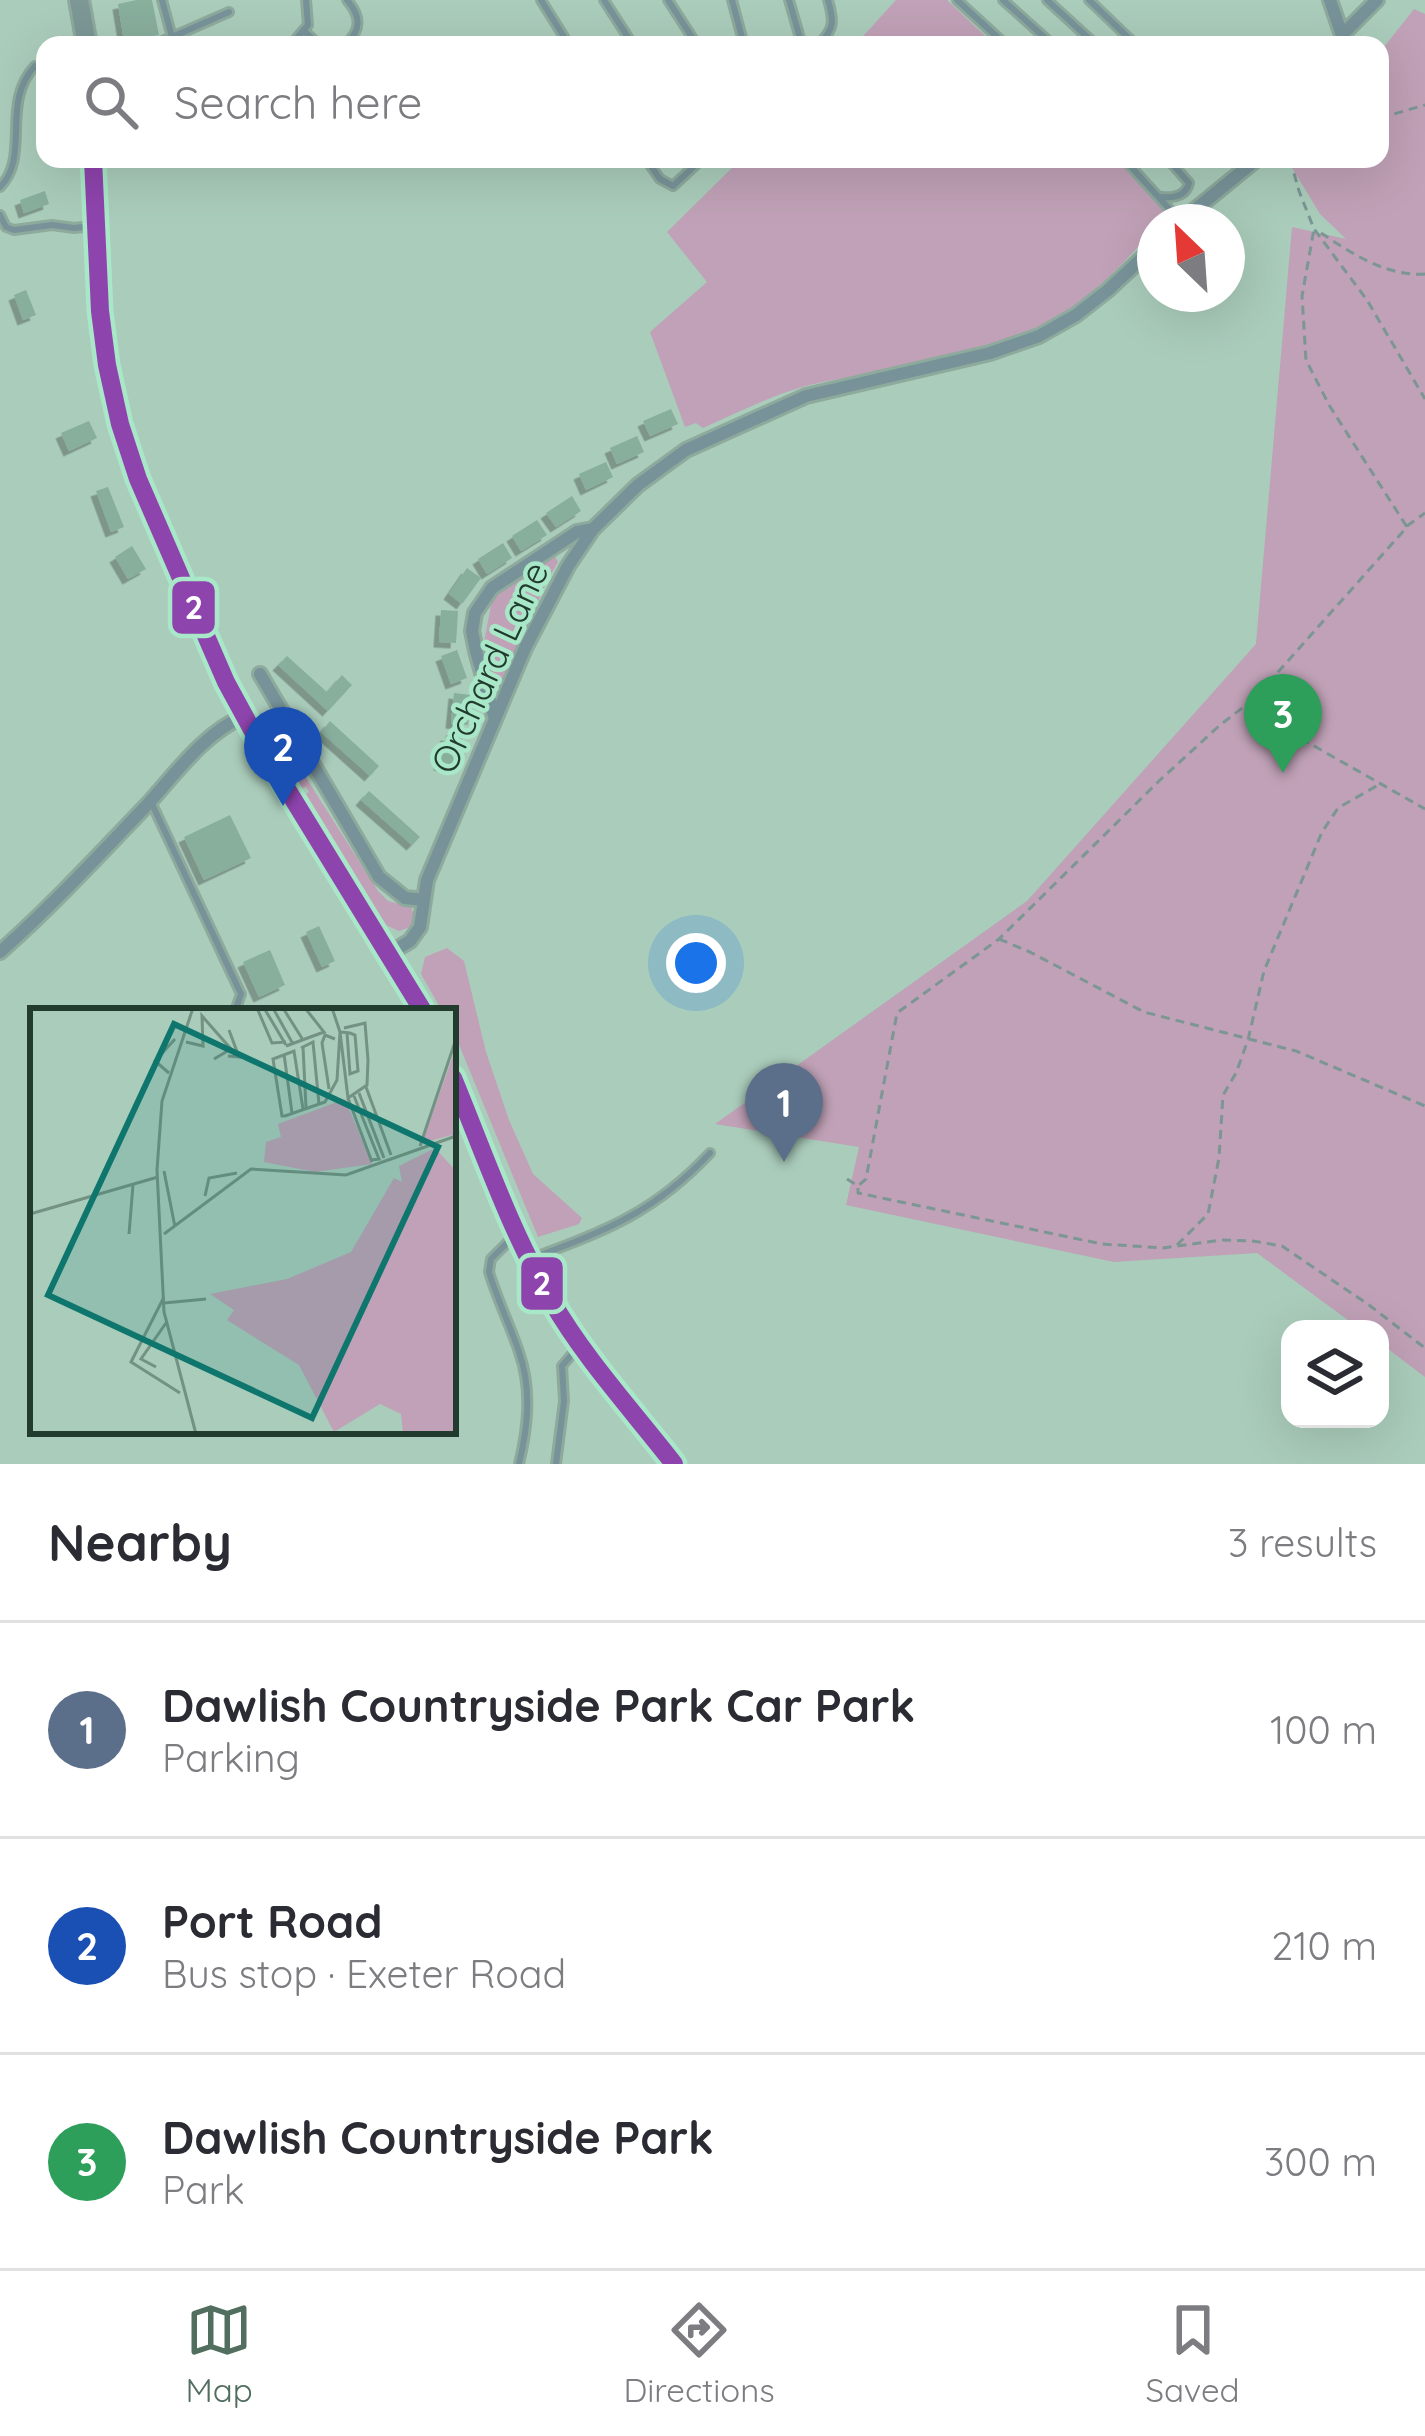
<!DOCTYPE html>
<html lang="en">
<head>
<meta charset="utf-8">
<style>
	:root { --surface:#fff; --page:#f2f2f3; --text:#2b2b33; --muted:#7c7c81; --line:#e1e1e2; --accent:#516e5f }
	body { margin:0; font-family:Quicksand,sans-serif; background:var(--page); color:var(--text) }
	.controls { position:absolute; right:36px; bottom:36px; display:grid; overflow:hidden; border-radius:24px; box-shadow:0 12px 48px #0002 }
	.controls button { width:108px; height:108px; display:grid; place-items:center; padding:0; border:0; border-bottom:3px solid var(--line); background:var(--surface); color:var(--text); font:60px sans-serif }
	.compass { position:absolute; left:1137px; top:204px; width:108px; height:108px; border-radius:50%; background:var(--surface); box-shadow:0 12px 48px #0002; rotate:335deg }
	.you { position:absolute; left:696px; top:963px; width:42px; height:42px; margin:-30px; border:9px solid #fff; border-radius:50%; background:#1a73e8; box-shadow:0 0 0 18px #1a73e833 }
	.badge { display:grid; place-items:center; width:78px; height:78px; border-radius:50%; background:var(--accent); color:#fff; font-size:39px; font-weight:700 }
	.pin { position:absolute; translate:-50% -99px; filter:drop-shadow(0 3px 6px #0008) }
	.pin::after { content:''; position:absolute; top:63px; width:42px; height:36px; background:inherit; clip-path:polygon(0 0,100% 0,50% 100%) }
	.list { margin:0; padding:0; list-style:none }
	h2 { display:flex; justify-content:space-between; align-items:center; height:156px; margin:0; padding:0 48px; font-size:51px }
	h2 small { font-size:39px; font-weight:400; color:var(--muted) }
	.list li { display:grid; grid-template-columns:78px 1fr auto; gap:36px; align-items:center; box-sizing:border-box; height:216px; padding:0 48px; border-top:3px solid var(--line) }
	.list b { display:block; font-size:45px; white-space:nowrap }
	.list p { margin:0; font-size:39px; white-space:nowrap; color:var(--muted) }
	.list em { font-size:39px; font-style:normal; color:var(--muted) }
	.icon { flex:none; width:66px; height:66px; fill:none; stroke:currentColor; stroke-width:2; stroke-linecap:round; stroke-linejoin:round }
	.map { position:relative; flex:none; width:1425px; height:1464px; overflow:hidden }
	.search { position:absolute; background:var(--surface); box-shadow:0 12px 48px #0002; left:36px; right:36px; top:36px; height:132px; display:flex; align-items:center; gap:30px; box-sizing:border-box; padding:0 42px; border-radius:24px; color:var(--muted); font-size:45px }
	.sheet { height:804px; background:var(--surface) }
	nav { display:flex; justify-content:space-around; align-items:center; box-sizing:border-box; height:168px; border-top:3px solid var(--line); background:var(--surface); font-size:33px; color:var(--muted) }
	nav a { display:grid; justify-items:center; gap:6px }
	nav .on { color:var(--accent) }
	.map>svg:first-child { display:block }
</style>
</head>
<body>
<div class="map">
<svg width="1425" height="1464" viewBox="0 0 1425 1464">
	<defs>
		<filter id="shadow"><feDropShadow dx="-5.5" dy="5.5" stdDeviation="0" flood-color="#0004"/></filter>
	</defs>
	<rect width="100%" height="100%" fill="#acb"/>
	<path fill="#c0a1b7" d="M 896,0 L 947,0 L 995,45 L 855,45 Z
		M 1414,9 L 1425,14 L 1425,1377 L 1380,1343 L 1380,1329 L 1360,1329 L 1257,1253 L 1114,1262 L 846,1205 L 859,1147 L 715,1124 L 1027,901 L 1256,644 L 1292,227 L 1346,239 L 1320,214 L 1291,166 L 1296,159 L 1380,159 L 1380,52 Z
		M 741,159 L 1116,159 L 1167,214 L 1160,222 L 1155,222 L 1155,228 C 1126,261 1092,298 1053,320 C 983,361 901,367 823,382 C 782,390 741,411 703,428 L 696,423 L 685,427 L 650,332 L 707,282 L 667,232 Z
		M 551,556 L 555,556 L 558,562 L 545,585 L 501,687 L 494,687 L 481,652 C 484,647 492,601 492,596 Z
		M 288,746 L 293,748 L 301,760 L 301,770 L 378,891 L 388,901 L 411,907 L 415,918 L 411,927 L 399,931 L 386,925 L 306,794 L 309,792 L 306,787 L 302,788 L 280,752 Z
		M 447,948 L 464,961 L 486,1052 L 509,1120 L 533,1174 L 582,1218 L 579,1224 L 538,1237 L 453,1030 L 453,1011 L 442,1011 L 421,974 L 425,957 Z"/>
	<path fill="#88ae9c" filter="url(#shadow)" d="M 137,0 L 152,0 L 159,35 L 124,41 L 118,4 Z
		M 45,191 L 49,204 L 24,213 L 20,200 Z
		M 26,290 L 36,315 L 23,320 L 14,295 Z
		M 671,409 L 678,424 L 650,436 L 643,421 Z
		M 89,421 L 97,438 L 69,451 L 61,433 Z
		M 637,436 L 644,452 L 617,464 L 610,448 Z
		M 606,462 L 613,477 L 586,490 L 579,474 Z
		M 108,487 L 124,527 L 111,532 L 96,491 Z
		M 572,496 L 581,511 L 556,527 L 546,513 Z
		M 537,520 L 547,535 L 521,551 L 512,536 Z
		M 503,543 L 512,558 L 487,574 L 478,559 Z
		M 132,546 L 146,569 L 128,579 L 115,557 Z
		M 467,568 L 481,578 L 462,604 L 449,594 Z
		M 441,610 L 458,611 L 456,643 L 439,642 Z
		M 457,650 L 467,678 L 451,684 L 441,656 Z
		M 287,656 L 327,692 L 342,675 L 352,685 L 328,711 L 278,665 Z
		M 454,693 L 471,695 L 468,725 L 451,723 Z
		M 330,721 L 379,766 L 370,776 L 321,732 Z
		M 446,735 L 463,739 L 456,768 L 439,765 Z
		M 369,791 L 420,837 L 412,845 L 361,800 Z
		M 230,815 L 251,858 L 204,880 L 184,837 Z
		M 319,926 L 335,961 L 322,967 L 306,932 Z
		M 270,950 L 285,985 L 259,997 L 243,962 Z"/>
	<g fill="none" stroke-linecap="round" stroke-linejoin="round">
		<defs>
			<path id="service" d="M 541,0 L 569,45
				M 604,0 L 633,45
				M 668,0 L 697,45
				M 732,0 L 744,45
				M 789,0 L 802,45
				M 957,0 L 1006,45
				M 1003,0 L 1053,45
				M 1047,0 L 1096,45
				M 1089,0 L 1136,45
				M 304,31 L 319,45
				M 172,37 L 229,12
				M 152,45 L 172,37 L 162,0
				M 291,45 L 308,25 L 306,0
				M 345,45 C 362,30 361,16 347,0
				M 818,45 C 835,29 834,21 828,0
				M 646,159 L 660,179 L 673,186 L 702,159
				M 1124,159 L 1181,222
				M 0,187 C 31,156 0,103 35,66
				M 1162,197 C 1174,198 1186,196 1189,183 L 1168,159
				M 0,215 L 6,227 L 14,230 L 52,225 L 74,228 L 93,226
				M 152,804 L 241,994 L 235,1011
				M 516,1234 L 491,1259 L 489,1272 C 497,1299 510,1325 519,1352 C 532,1389 528,1427 519,1464
				M 533,1258 C 607,1230 655,1212 710,1153
				M 556,1464 L 564,1401 L 562,1366 L 578,1347"/>
			<path id="minor" d="M 1330,0 L 1342,35 L 1342,45
				M 1342,35 L 1377,0
				M 1180,222 L 1257,159
				M 260,674 L 379,877 L 405,898 L 424,900
				M 494,716 L 476,651 L 472,631 L 475,613 L 492,588 L 577,532 L 593,529
				M 263,750 L 293,733
				M 0,952 C 52,906 99,855 147,805 C 176,773 204,733 244,716
				M 390,953 L 410,941 L 420,927 L 427,880 L 525,648 L 568,566 L 593,529 L 638,485 L 686,450 L 806,396 L 990,353 L 1039,336 L 1076,315 L 1108,290 L 1155,246"/>
			<path id="primary" d="M 79,0 L 87,45
				M 93,159 L 100,311 L 107,365 L 120,424 L 138,479 L 226,682 L 263,750 L 423,1011
				M 453,1078 C 484,1152 511,1231 551,1300 C 585,1360 633,1409 674,1464"/>
		</defs>
		<use href="#service" stroke="#8eaa9c" stroke-width="12"/>
		<use href="#minor" stroke="#8eaa9c" stroke-width="18"/>
		<use href="#primary" stroke="#8eaa9c" stroke-width="24"/>
		<path stroke="#7c9693" stroke-width="3" stroke-dasharray="9 6" stroke-linecap="butt" d="M 1380,118 L 1425,105
			M 1290,159 L 1299,191 L 1314,229 L 1367,300 L 1425,399
			M 1321,233 C 1351,253 1387,277 1425,274
			M 1407,526 L 1425,513
			M 1255,700 L 1293,734 L 1425,809
			M 999,939 L 1030,952 L 1144,1012 L 1296,1051 L 1425,1106
			M 847,1179 L 858,1186 L 866,1179 L 897,1013 L 999,939 L 1159,781 L 1220,725 L 1254,699 L 1407,527 L 1329,405 L 1306,360 L 1302,296 L 1314,229
			M 858,1188 L 858,1193 L 1102,1244 L 1163,1248 L 1222,1240 L 1253,1241 L 1282,1246 L 1369,1305 L 1425,1348
			M 1177,1245 L 1208,1214 L 1219,1158 L 1223,1095 L 1236,1073 L 1248,1040 L 1264,971 L 1322,832 L 1338,808 L 1380,784"/>
		<use href="#service" stroke="#779399" stroke-width="6"/>
		<use href="#minor" stroke="#779399" stroke-width="12"/>
		<use href="#primary" stroke="#7c9796" stroke-width="18"/>
		<defs>
			<path id="bus-1" d="M 93,159 L 100,311 L 107,365 L 120,424 L 138,479 L 226,682 L 263,750 L 423,1011
				M 453,1078 C 484,1153 510,1230 551,1300 C 585,1359 632,1410 674,1464"/>
		</defs>
		<use href="#bus-1" stroke="#a8e7c7" stroke-width="27"/>
		<use href="#bus-1" stroke="#8e44ad" stroke-width="18"/>
	</g>
	<g text-anchor="middle" dominant-baseline="central" stroke-width="9" stroke-linejoin="round" paint-order="stroke">
		<g font-size="36" fill="#213b2e" stroke="#a8e7c7">
			<text transform="translate(489 667) rotate(-65)">Orchard Lane</text>
		</g>
	</g>
	<g transform="translate(30 1008)">
		<rect width="426" height="426" fill="#acb"/>
		<path d="M 426,39 L 426,126 L 392,135 ZM 315,91 L 342,156 L 285,164 L 234,154 L 236,134 L 251,129 L 248,116 ZM 405,140 L 426,163 L 426,426 L 373,426 L 371,406 L 350,396 L 304,424 L 269,357 L 197,312 L 204,302 L 180,286 L 257,271 L 321,244 L 364,170 L 372,174 L 369,158 Z" fill="#c0a1b7"/>
		<path fill="none" stroke="#739283" stroke-width="3" d="M 163,0 L 132,93 L 127,162 L 134,304 L 166,426M 227,0 L 242,35 L 256,34M 234,0 L 256,37M 243,0 L 263,36M 253,0 L 273,32M 314,20 L 335,15 L 338,52 L 337,77 L 318,90 L 310,24 L 320,25 L 325,27 L 328,63 L 320,66 L 317,25M 156,34 L 173,38 L 172,8 L 201,41 L 184,51M 256,38 L 294,24 L 275,0M 273,39 L 276,100M 271,40 L 283,34 L 289,96M 254,46 L 262,105M 198,48 L 209,49 L 199,22M 139,65 L 125,53 L 145,31M 336,79 L 361,147M 299,81 L 292,35 L 295,27 L 305,31M 329,85 L 354,150M 324,88 L 349,151 L 342,152M 318,90 L 342,154M 273,101 L 264,43 L 243,51 L 252,108 L 255,108 L 295,94 L 307,72 L 310,24 L 302,0M 390,138 L 426,31M 134,163 L 145,219M 175,188 L 179,170 L 207,165M 0,206 L 128,169M 99,226 L 103,177M 134,226 L 221,161 L 316,167 L 426,128M 134,289 L 101,354 L 150,385M 134,295 L 176,291M 126,359 L 111,351 L 136,315"/>
		<path fill="#0f766e" fill-opacity="0.15" stroke="#0f766e" stroke-width="6" d="M 144,16 L 408,139 L 282,410 L 18,287 Z"/>
		<rect width="426" height="426" fill="none" stroke="#213b2e" stroke-width="6"/>
	</g>
	<g stroke="#a8e7c7" stroke-width="4.5">
		<rect x="170" y="579" width="47" height="57" rx="12" fill="#8e44ad"/>
		<rect x="519" y="1255" width="46" height="57" rx="12" fill="#8e44ad"/>
	</g>
	<g font-size="33" text-anchor="middle" font-weight="bold" fill="#fff">
		<text x="194" y="619">2</text>
		<text x="542" y="1295">2</text>
	</g>
</svg>
<div class="controls">
<button><svg class="icon" aria-label="layers" viewBox="0 0 24 24"><path d="M12 4l9 5-9 5-9-5zM3 14l9 5 9-5"/></svg></button>
</div>
<svg class="compass" viewBox="-18 -18 36 36"><path d="M0-13l5 13h-10z" fill="#e53935"/><path d="M0 13l5-13h-10z" fill="#7c7c81"/></svg>
<div class="you"></div>
<div class="pin badge" style="left:784px;top:1162px;background:#5c6f8a">1</div>
<div class="pin badge" style="left:283px;top:806px;background:#1a4fb4">2</div>
<div class="pin badge" style="left:1283px;top:773px;background:#2e9e5b">3</div>
<div class="search"><svg class="icon" aria-label="search" viewBox="0 0 24 24"><circle cx="10" cy="10" r="6"/><path d="M15 15l6 6"/></svg>Search here</div>
</div>
<section class="sheet">
<h2>Nearby<small>3 results</small></h2>
<ul class="list">
<li><span class="badge" style="background:#5c6f8a">1</span><div><b>Dawlish Countryside Park Car Park</b><p>Parking</p></div><em>100 m</em></li>
<li><span class="badge" style="background:#1a4fb4">2</span><div><b>Port Road</b><p>Bus stop · Exeter Road</p></div><em>210 m</em></li>
<li><span class="badge" style="background:#2e9e5b">3</span><div><b>Dawlish Countryside Park</b><p>Park</p></div><em>300 m</em></li>
</ul>
</section>
<nav>
<a class="on"><svg class="icon" aria-label="map" viewBox="0 0 24 24"><path d="M3 6l6-2 6 2 6-2v14l-6 2-6-2-6 2zM9 4v14M15 6v14"/></svg>Map</a>
<a><svg class="icon" aria-label="directions" viewBox="0 0 24 24"><path d="M12 3l9 9-9 9-9-9zM9 14v-3h6M13 9l2 2-2 2"/></svg>Directions</a>
<a><svg class="icon" aria-label="saved" viewBox="0 0 24 24"><path d="M7 4h10v16l-5-4-5 4z"/></svg>Saved</a>
</nav>
</body>
</html>
